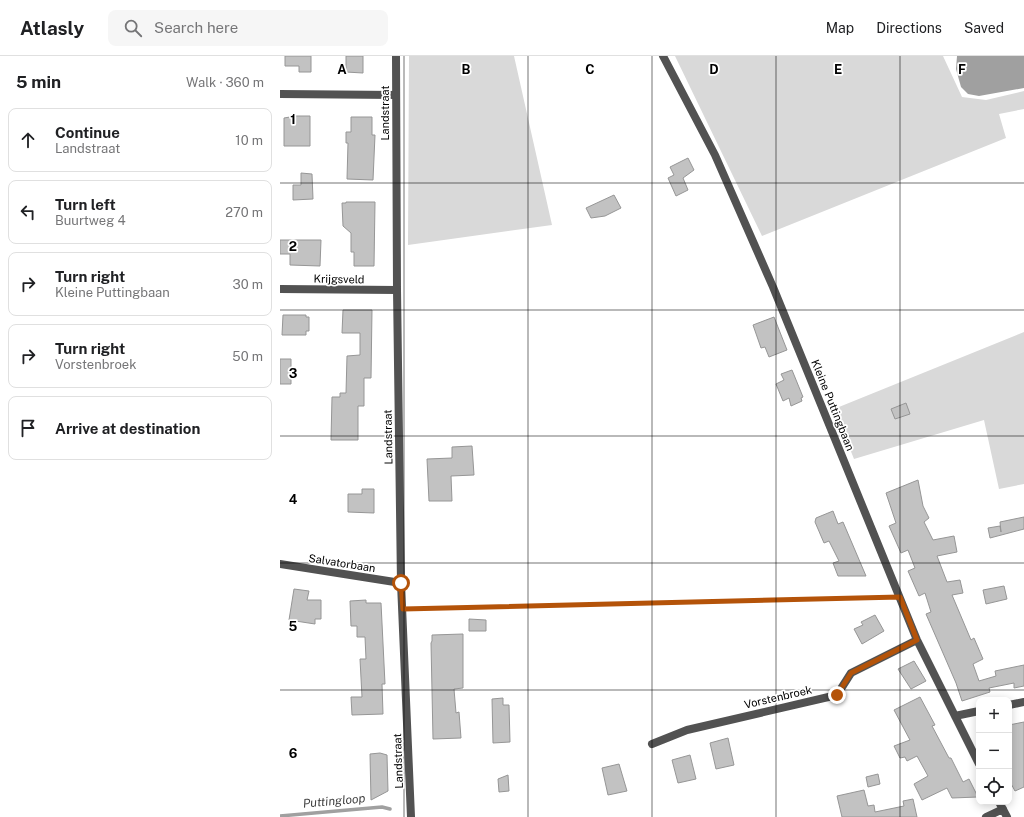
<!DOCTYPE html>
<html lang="en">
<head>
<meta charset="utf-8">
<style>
	:root { --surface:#fff; --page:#f6f6f6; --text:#202124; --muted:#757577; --line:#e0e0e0 }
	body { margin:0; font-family:"Public Sans",sans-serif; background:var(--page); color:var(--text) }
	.controls { position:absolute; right:12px; bottom:12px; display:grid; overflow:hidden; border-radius:8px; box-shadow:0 2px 10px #0003 }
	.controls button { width:36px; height:36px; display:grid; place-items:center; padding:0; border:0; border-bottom:1px solid var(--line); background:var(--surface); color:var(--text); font:20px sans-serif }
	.stop { position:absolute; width:12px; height:12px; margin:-9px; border:3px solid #b45309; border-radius:50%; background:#fff }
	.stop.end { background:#b45309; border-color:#fff; box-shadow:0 1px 4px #0008 }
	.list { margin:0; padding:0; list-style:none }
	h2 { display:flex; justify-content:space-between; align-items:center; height:52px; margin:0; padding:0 16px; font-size:17px }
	h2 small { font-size:13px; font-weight:400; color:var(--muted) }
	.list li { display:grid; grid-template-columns:26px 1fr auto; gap:12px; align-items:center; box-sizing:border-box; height:64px; margin:0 8px 8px; padding:0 8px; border:1px solid var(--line); border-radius:8px }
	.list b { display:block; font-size:15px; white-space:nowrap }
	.list p { margin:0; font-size:13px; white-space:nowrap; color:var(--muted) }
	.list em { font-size:13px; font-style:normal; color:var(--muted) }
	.icon { flex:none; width:22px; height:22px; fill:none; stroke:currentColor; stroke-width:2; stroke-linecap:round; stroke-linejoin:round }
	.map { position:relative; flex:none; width:744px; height:761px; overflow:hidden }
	header { display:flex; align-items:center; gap:24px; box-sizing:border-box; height:56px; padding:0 20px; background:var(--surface); border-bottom:1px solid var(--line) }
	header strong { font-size:19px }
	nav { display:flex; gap:22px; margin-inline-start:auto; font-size:14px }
	.search { width:280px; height:36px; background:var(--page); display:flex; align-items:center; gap:10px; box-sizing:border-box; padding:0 14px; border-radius:8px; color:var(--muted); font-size:15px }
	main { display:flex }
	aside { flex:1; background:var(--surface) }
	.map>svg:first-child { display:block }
</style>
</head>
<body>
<header>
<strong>Atlasly</strong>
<div class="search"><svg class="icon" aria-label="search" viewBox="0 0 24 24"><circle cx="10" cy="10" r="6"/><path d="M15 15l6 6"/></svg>Search here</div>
<nav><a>Map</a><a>Directions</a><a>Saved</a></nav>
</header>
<main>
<aside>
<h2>5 min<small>Walk · 360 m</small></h2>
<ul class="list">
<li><svg class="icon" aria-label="ahead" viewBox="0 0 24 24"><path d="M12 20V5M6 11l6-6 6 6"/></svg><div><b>Continue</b><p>Landstraat</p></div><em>10 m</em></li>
<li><svg class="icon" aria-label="left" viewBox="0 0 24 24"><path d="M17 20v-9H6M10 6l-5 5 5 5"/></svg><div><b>Turn left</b><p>Buurtweg 4</p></div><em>270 m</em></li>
<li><svg class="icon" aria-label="right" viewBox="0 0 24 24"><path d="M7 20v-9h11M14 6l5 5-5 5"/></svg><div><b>Turn right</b><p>Kleine Puttingbaan</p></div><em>30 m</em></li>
<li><svg class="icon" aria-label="right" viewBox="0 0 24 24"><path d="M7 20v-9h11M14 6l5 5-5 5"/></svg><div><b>Turn right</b><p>Vorstenbroek</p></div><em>50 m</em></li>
<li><svg class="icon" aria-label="arrive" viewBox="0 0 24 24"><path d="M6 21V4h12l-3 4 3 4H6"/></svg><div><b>Arrive at destination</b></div></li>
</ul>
</aside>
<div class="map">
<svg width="744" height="761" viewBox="0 0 744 761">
	<rect width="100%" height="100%" fill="#fff"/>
	<path fill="#d9d9d9" d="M 129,0 L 234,0 L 272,169 L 128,189 Z
		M 395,0 L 663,0 L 682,41 L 706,44 L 744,35 L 744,53 L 719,58 L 726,82 L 482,180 Z
		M 744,276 L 744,428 L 719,433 L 704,364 L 574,403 L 554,353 Z"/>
	<path fill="#a0a0a0" d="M 677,0 L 744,0 L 744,32 L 699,40 L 688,38 L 681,31 L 676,13 Z"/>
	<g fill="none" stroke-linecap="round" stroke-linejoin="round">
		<path stroke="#a0a0a0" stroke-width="3.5" d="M 0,760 L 102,751 L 110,753"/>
	</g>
	<path fill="#c2c2c2" stroke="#969696" d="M 5,0 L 31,0 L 31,16 L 19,16 L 19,10 L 5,10 Z
		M 66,0 L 83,0 L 83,17 L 66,16 Z
		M 16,60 L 30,60 L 30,90 L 4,90 L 4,62 Z
		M 71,61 L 92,61 L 92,79 L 95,79 L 93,124 L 67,123 L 68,87 L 66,87 L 66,76 L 71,76 Z
		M 408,102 L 414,114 L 403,122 L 408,134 L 396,140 L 388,122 L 394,119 L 390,111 Z
		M 21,117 L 32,118 L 33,143 L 13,144 L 13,129 L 21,129 Z
		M 334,139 L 341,152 L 325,160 L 311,162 L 306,152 Z
		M 66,146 L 95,146 L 94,210 L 74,210 L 74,196 L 71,196 L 71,177 L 63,170 L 62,147 L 66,147 Z
		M 0,184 L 41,184 L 40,210 L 10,209 L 10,198 L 0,198 Z
		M 63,254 L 92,254 L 91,322 L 84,322 L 84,350 L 78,350 L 78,384 L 51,384 L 52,341 L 60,341 L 60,337 L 66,337 L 67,300 L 80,299 L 80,277 L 62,277 Z
		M 3,259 L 26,259 L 26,261 L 29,261 L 29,275 L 26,275 L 26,279 L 2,279 Z
		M 494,261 L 507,294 L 489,301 L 485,291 L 481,292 L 473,269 Z
		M 0,303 L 11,303 L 11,328 L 0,328 Z
		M 512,314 L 523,341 L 521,342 L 522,345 L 511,350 L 509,342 L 503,345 L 496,328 L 504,324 L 501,318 Z
		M 626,347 L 630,358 L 615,363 L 611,353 Z
		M 192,390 L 194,419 L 171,420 L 172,445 L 149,445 L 147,403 L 172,402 L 172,391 Z
		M 638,424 L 643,450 L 649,462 L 644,466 L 653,484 L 674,480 L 677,496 L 657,500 L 667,526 L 680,524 L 683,537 L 672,539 L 691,584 L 694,582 L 703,603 L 693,608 L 699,625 L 716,620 L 715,615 L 744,609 L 744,630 L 734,632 L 734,627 L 709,632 L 710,636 L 682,645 L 676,627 L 646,558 L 651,556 L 645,537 L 639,540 L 628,515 L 635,512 L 628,494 L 621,497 L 609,470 L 616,467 L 606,437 Z
		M 82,433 L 94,433 L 94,457 L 68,456 L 68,438 L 82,438 Z
		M 553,455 L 558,468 L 563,466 L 586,520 L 558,520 L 553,507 L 559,505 L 549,485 L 544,487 L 535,466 L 536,462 Z
		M 744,461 L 744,473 L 710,482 L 708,472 L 720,470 L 721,476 L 720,466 Z
		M 724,530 L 727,543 L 706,548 L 703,534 Z
		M 14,533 L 29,535 L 27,544 L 41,544 L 41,563 L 35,563 L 35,568 L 9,564 Z
		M 86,544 L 86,547 L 101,547 L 105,628 L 102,628 L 103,658 L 72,659 L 71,641 L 82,641 L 80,603 L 86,603 L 85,581 L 77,581 L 77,570 L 71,570 L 70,545 Z
		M 595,559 L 604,575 L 582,588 L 574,573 L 583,569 L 581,566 Z
		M 189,563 L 206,564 L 206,575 L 189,575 Z
		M 183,578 L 183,632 L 174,633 L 176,657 L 179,656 L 181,682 L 153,683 L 151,587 L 152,585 L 152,579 Z
		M 634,605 L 646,625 L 631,633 L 618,613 Z
		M 640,641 L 655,669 L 652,670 L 669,702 L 671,702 L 683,726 L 689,723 L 698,741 L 672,742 L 667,732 L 642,744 L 634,728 L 648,720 L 637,700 L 627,705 L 625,701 L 620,702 L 614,690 L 630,684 L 614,654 Z
		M 223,642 L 223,649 L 229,649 L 230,686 L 213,687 L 212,643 Z
		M 744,666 L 744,731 L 735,735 L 729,724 L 729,669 Z
		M 448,682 L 454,709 L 436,713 L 430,687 Z
		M 100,697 L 107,699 L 108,735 L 91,744 L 90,698 Z
		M 410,699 L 416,723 L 398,727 L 392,704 Z
		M 339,708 L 347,735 L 328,739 L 322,712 Z
		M 598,718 L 600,728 L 588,731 L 586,721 Z
		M 228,719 L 229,735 L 219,736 L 218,723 Z
		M 584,734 L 588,750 L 594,749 L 595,756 L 624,750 L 623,745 L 633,743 L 637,761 L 562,761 L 557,740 Z"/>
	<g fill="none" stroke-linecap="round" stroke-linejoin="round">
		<path stroke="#747474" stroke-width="2" stroke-dasharray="1 2" stroke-linecap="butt" d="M 131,553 L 609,541"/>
		<path stroke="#525252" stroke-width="8" d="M 116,0 L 117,234 L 121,527 L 131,761
			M 383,0 L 435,99 L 493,231 L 637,584 L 699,708
			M 0,38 L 116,39
			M 0,233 L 117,234
			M 0,508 L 121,527
			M 729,649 L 744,646
			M 675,660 L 699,655
			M 372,688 L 407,674 L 557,639 L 571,617 L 637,584
			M 719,746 L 727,761
			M 706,761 L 723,753"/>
	</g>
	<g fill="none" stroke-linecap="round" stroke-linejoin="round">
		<path stroke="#b45309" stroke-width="5" d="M 121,527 L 123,553 L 620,541 L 637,584 L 571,617 L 557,639"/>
	</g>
	<path fill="none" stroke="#000" stroke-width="1" stroke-opacity="0.55" d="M 124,0 L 124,761M 248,0 L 248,761M 372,0 L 372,761M 496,0 L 496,761M 620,0 L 620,761M 0,127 L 744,127M 0,254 L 744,254M 0,380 L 744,380M 0,507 L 744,507M 0,634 L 744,634"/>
	<g text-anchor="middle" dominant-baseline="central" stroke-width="3.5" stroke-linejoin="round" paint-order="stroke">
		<g font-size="11" fill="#000" stroke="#fff">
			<text transform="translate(105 57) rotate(-90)">Landstraat</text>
			<text transform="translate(59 223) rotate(1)">Krijgsveld</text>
			<text transform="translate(553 349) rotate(68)">Kleine Puttingbaan</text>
			<text transform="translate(108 381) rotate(-91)">Landstraat</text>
			<text transform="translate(62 507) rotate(9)">Salvatorbaan</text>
			<text transform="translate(498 641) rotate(-13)">Vorstenbroek</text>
			<text transform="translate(118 705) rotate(-92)">Landstraat</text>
		</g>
		<g font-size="12" font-style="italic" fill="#414141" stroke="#fff">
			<text transform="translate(54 745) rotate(-5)">Puttingloop</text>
		</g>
	</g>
	<g font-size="13" text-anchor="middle" font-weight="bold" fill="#000" stroke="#fff" stroke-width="3.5" stroke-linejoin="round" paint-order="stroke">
		<text x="62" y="18">A</text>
		<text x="186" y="18">B</text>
		<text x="310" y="18">C</text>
		<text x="434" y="18">D</text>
		<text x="558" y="18">E</text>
		<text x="682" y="18">F</text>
		<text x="13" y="68">1</text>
		<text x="13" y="195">2</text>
		<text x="13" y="322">3</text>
		<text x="13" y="448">4</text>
		<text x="13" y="575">5</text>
		<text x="13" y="702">6</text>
	</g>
</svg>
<div class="controls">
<button>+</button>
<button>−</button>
<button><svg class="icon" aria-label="locate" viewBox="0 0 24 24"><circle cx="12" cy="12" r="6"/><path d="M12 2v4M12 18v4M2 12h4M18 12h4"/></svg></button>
</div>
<div class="stop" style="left:121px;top:527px"></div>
<div class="stop end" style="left:557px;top:639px"></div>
</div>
</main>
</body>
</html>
